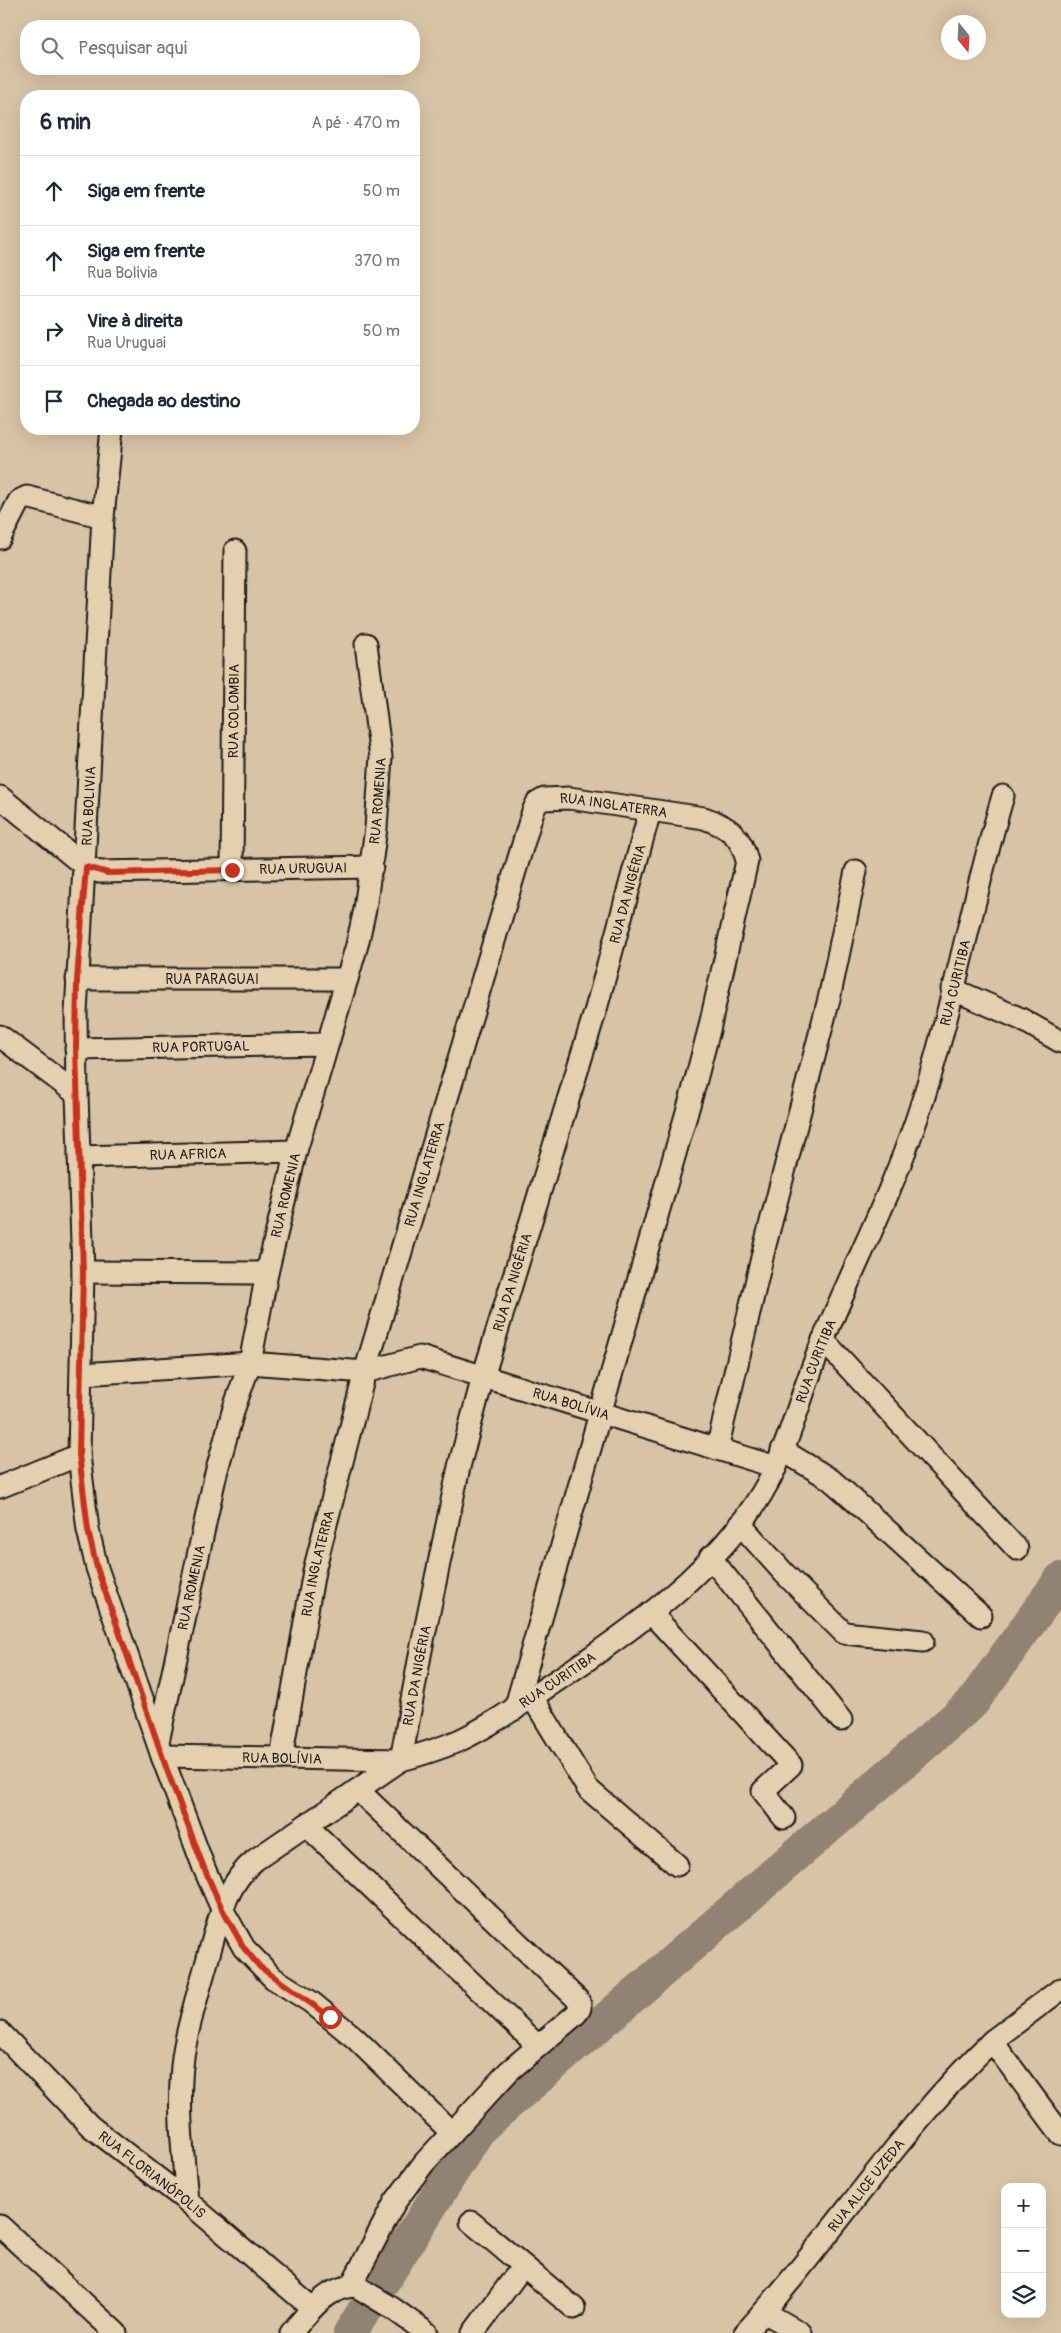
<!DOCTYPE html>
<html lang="pt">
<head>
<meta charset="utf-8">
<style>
	:root { --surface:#fff; --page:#f6f6f7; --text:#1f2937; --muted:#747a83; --line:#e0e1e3 }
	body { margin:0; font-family:Pangolin,sans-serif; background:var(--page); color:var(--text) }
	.controls { position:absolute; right:15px; bottom:15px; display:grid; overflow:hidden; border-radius:10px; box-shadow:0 5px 20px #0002 }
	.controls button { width:45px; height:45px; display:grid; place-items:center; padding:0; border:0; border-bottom:1px solid var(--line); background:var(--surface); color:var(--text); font:25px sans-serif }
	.compass { position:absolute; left:941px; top:15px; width:45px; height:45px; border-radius:50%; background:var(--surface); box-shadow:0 5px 20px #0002; rotate:162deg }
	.stop { position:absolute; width:15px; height:15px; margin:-11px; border:4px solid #c8321e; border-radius:50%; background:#fff }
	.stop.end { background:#c8321e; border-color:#fff; box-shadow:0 1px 5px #0008 }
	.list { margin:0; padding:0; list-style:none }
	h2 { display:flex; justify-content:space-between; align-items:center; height:65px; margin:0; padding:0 20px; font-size:21px }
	h2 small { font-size:16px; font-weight:400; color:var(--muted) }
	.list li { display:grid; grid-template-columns:32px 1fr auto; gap:15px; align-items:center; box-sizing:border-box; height:70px; padding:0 20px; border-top:1px solid var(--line) }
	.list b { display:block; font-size:19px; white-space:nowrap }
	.list p { margin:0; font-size:16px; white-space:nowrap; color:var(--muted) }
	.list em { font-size:16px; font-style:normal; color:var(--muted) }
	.icon { flex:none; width:28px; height:28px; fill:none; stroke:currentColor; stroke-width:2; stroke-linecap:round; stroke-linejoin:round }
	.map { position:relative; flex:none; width:1061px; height:2333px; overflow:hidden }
	.search { position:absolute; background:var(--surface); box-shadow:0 5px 20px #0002; left:20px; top:20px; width:400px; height:55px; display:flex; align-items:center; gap:12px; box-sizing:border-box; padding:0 18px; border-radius:20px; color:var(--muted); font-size:19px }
	.panel { position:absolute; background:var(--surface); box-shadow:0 5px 20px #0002; left:20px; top:90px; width:400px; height:345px; border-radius:20px }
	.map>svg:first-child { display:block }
</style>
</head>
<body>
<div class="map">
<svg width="1061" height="2333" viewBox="0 0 1061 2333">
	<rect width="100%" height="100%" fill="#d8c4a5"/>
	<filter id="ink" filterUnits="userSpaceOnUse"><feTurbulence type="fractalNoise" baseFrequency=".02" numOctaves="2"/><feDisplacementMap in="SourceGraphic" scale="10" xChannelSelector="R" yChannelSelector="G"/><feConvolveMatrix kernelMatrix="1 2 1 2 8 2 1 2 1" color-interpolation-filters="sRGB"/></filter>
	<g filter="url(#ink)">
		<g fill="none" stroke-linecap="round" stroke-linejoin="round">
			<path stroke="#908371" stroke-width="34" d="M 350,2333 L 480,2128 L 972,1703 L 1061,1579"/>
			<defs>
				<g id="minor">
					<path d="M 112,429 L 103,517 L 76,1013 L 77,1094 L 83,1272 L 79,1455 L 88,1530 L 97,1568 L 162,1756 L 204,1868 L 222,1909 L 244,1948 L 273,1978 L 311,2002 L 355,2038 L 452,2133"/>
					<path d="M 0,538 L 19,501 L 27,497 L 103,517"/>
					<path id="s1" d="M 0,797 L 86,867 L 99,872 L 372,867"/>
					<path id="s2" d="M 232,870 L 235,551"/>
					<path id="s3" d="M 77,979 L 347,979"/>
					<path d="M 952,989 L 1021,1019 L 1061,1042"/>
					<path d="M 0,1036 L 77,1094"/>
					<path id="s4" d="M 76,1049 L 327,1044"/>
					<path id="s5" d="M 79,1157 L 296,1151"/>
					<path d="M 83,1272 L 267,1273"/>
					<path d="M 823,1340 L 1017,1549"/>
					<path id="s6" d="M 82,1374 L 250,1363 L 365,1372 L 420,1357 L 776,1467"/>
					<path d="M 717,1449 L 765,1245 L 829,999 L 856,871"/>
					<path d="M 782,1450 L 830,1479 L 846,1493 L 981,1616"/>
					<path d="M 0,1487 L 79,1455"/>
					<path d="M 740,1524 L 784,1573 L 844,1633 L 923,1641"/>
					<path d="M 710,1557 L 841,1720"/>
					<path d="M 651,1613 L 791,1765 L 763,1791 L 784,1818"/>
					<path d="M 532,1697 L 588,1789 L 677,1865"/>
					<path id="s7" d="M 158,1742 L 215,1477 L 234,1408 L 250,1363 L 267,1273 L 296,1151 L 357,945 L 365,909 L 376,828 L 381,757 L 366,644"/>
					<path id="s8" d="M 162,1756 L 401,1760 C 420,1755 439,1749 458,1741 C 490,1726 520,1705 550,1685 C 627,1634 714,1573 762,1493 C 789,1448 800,1395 820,1348 C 851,1272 889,1199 916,1121 C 952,1015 971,903 1003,796"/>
					<path id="s9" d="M 281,1758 L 314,1571 L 365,1372 L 533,811 L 537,803 L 544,799 L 569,798 L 704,818 C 729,827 741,835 747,861 L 709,1030 L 693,1091 L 515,1709"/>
					<path id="s10" d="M 401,1760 L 421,1650 L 459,1467 L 483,1377 L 596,1009 L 650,811"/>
					<path d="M 306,1825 L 538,2046"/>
					<path d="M 1061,1989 L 992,2041 L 1061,2134"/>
					<path id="s11" d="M 0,2032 L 90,2126 L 187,2201 L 312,2308"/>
					<path d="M 187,2201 C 183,2153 177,2105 183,2057 C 188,2022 200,1988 209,1954 C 219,1919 226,1884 255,1860 L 401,1760"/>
					<path d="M 471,2222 L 574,2308"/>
					<path d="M 0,2226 L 116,2333"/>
					<path d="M 351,2286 L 395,2202 L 424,2163 L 509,2071 L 575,2015 C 580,2010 582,2007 578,2000 L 358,1790"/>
					<path d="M 764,2312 L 801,2333"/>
					<path d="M 291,2333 C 308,2313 327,2286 356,2286 L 392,2308 L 427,2333"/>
					<path d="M 473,2333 L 523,2266"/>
					<path id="s12" d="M 745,2333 C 831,2239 900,2129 992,2041"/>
				</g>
			</defs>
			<use href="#minor" stroke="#1c1c1c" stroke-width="25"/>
			<use href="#minor" stroke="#e4cfae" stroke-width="21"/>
		</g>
	</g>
	<g fill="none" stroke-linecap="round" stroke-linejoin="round" filter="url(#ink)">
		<path stroke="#c8321e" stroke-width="6" d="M 232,870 L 108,873 L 86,867 L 77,980 L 76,1049 L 83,1272 L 79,1454 L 88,1530 L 97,1568 L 167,1770 L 204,1868 L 222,1909 L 244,1948 L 260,1967 L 330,2017"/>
	</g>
	<g text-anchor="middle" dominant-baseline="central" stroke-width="4.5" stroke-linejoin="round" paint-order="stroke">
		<g font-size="14" fill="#1c1c1c" stroke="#e4cfae">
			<text stroke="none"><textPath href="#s2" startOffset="159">RUA COLOMBIA</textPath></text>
			<text stroke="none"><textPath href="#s7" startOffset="968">RUA ROMENIA</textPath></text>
			<text transform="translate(89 806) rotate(-87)">RUA BOLIVIA</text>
			<text stroke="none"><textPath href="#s9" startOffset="1068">RUA INGLATERRA</textPath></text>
			<text stroke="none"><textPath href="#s1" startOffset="329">RUA URUGUAI</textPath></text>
			<text stroke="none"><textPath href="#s10" startOffset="896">RUA DA NIGÉRIA</textPath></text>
			<text stroke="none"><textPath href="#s3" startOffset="135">RUA PARAGUAI</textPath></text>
			<text stroke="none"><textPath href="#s8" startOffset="1242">RUA CURITIBA</textPath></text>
			<text stroke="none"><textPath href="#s4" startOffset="125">RUA PORTUGAL</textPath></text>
			<text stroke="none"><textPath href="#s5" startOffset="109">RUA AFRICA</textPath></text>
			<text stroke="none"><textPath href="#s9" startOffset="602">RUA INGLATERRA</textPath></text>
			<text stroke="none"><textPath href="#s7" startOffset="562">RUA ROMENIA</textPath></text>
			<text stroke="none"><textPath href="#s10" startOffset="491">RUA DA NIGÉRIA</textPath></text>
			<text stroke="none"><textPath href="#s8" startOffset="838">RUA CURITIBA</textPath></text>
			<text stroke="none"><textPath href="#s6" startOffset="499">RUA BOLÍVIA</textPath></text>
			<text stroke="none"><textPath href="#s9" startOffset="198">RUA INGLATERRA</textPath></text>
			<text stroke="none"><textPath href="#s7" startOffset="158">RUA ROMENIA</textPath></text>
			<text stroke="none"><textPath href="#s10" startOffset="86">RUA DA NIGÉRIA</textPath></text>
			<text stroke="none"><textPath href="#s8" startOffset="416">RUA CURITIBA</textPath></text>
			<text stroke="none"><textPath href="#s8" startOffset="120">RUA BOLÍVIA</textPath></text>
			<text stroke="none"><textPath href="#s11" startOffset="209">RUA FLORIANÓPOLIS</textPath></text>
			<text stroke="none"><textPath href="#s12" startOffset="191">RUA ALICE UZEDA</textPath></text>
		</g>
	</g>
</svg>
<div class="controls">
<button>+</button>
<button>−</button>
<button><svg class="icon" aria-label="layers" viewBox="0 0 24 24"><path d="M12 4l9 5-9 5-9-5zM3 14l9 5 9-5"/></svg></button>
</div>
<svg class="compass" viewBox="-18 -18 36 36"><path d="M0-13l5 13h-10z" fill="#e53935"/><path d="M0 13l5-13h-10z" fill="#747a83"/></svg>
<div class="stop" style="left:330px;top:2017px"></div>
<div class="stop end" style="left:232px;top:870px"></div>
<div class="search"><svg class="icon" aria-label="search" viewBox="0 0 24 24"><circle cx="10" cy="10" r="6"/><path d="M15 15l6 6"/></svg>Pesquisar aqui</div>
<section class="panel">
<h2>6 min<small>A pé · 470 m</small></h2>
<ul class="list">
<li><svg class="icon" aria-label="ahead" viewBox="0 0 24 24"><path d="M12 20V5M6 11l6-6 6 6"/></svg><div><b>Siga em frente</b></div><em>50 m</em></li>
<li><svg class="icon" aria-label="ahead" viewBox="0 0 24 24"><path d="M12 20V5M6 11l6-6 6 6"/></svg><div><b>Siga em frente</b><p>Rua Bolivia</p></div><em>370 m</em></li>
<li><svg class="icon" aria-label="right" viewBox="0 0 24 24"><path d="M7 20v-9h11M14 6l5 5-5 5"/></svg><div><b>Vire à direita</b><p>Rua Uruguai</p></div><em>50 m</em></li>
<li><svg class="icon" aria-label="arrive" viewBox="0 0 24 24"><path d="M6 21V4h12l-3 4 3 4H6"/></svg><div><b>Chegada ao destino</b></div></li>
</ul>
</section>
</div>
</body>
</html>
